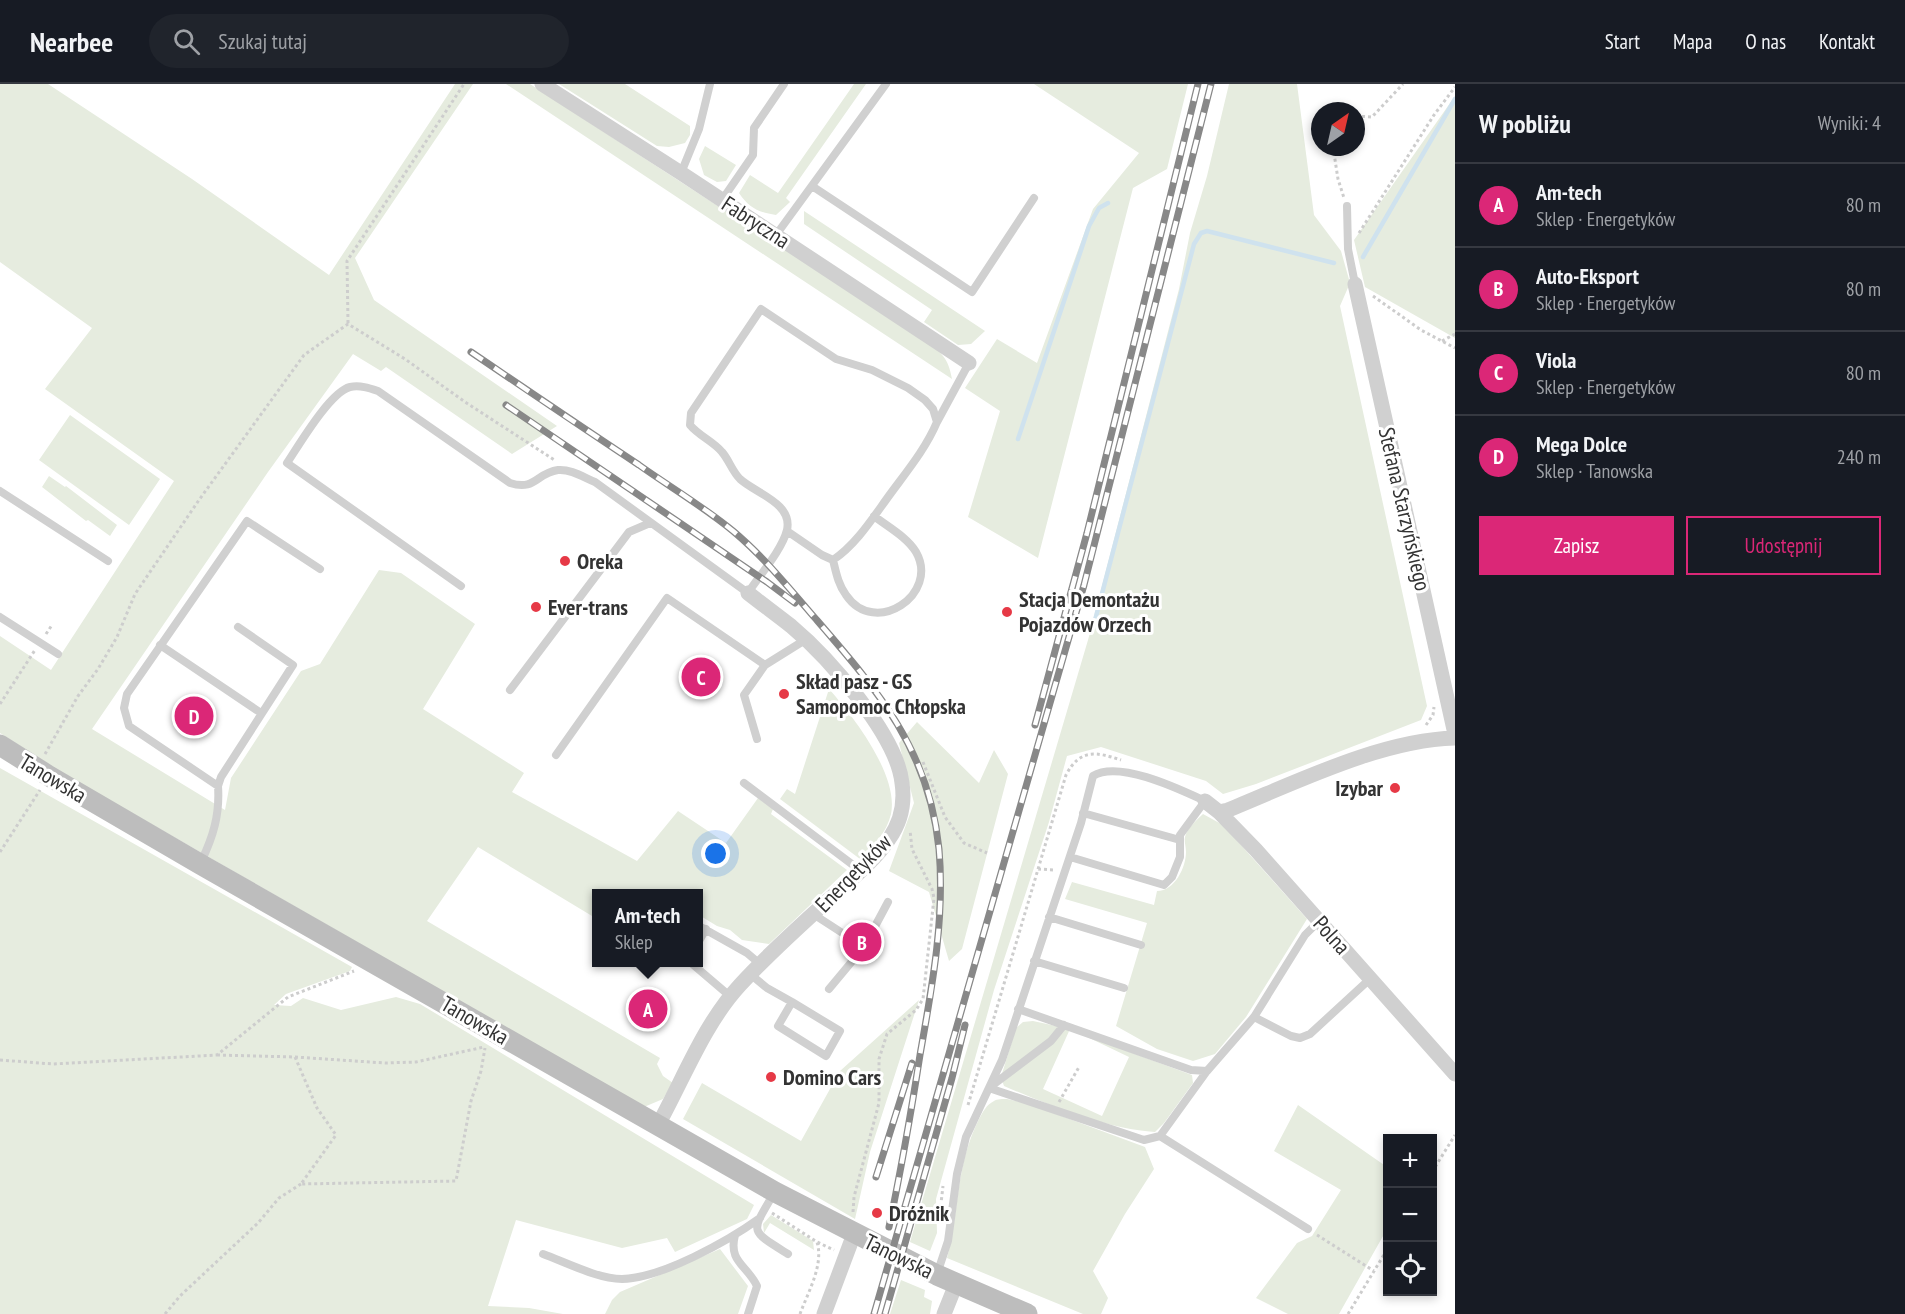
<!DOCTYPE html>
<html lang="pl">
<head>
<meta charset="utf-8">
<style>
	:root { --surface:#171b24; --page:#20242c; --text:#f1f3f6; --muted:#9ea1a6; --line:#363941; --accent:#db2777 }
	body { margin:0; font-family:"PT Sans Narrow",sans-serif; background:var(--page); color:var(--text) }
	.controls { position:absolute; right:18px; bottom:18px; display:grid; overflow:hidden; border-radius:0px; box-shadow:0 3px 9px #0003 }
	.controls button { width:54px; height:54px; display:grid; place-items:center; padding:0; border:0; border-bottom:2px solid var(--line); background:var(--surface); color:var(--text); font:30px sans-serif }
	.compass { position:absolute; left:1311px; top:18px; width:54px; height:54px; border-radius:50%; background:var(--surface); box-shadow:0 3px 9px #0003; rotate:34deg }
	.you { position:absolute; left:716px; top:770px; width:21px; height:21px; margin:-15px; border:4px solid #fff; border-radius:50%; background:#1a73e8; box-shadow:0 0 0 9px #1a73e833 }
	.badge { display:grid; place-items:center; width:39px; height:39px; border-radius:50%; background:var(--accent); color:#fff; font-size:20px; font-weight:700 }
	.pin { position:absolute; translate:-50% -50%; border:3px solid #fff; box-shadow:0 2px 6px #0006 }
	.popup { position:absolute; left:592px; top:805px; width:111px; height:78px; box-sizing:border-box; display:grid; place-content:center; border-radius:0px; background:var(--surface); filter:drop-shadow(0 2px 4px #0005); font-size:20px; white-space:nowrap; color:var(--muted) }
	.popup b { font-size:22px; color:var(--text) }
	.popup::after { content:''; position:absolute; left:50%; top:100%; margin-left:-12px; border:12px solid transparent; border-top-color:var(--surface) }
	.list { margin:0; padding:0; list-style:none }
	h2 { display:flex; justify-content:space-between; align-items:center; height:78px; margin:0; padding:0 24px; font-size:26px }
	h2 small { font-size:20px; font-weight:400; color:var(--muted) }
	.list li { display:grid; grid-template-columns:39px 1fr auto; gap:18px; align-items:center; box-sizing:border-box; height:84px; padding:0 24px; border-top:2px solid var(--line) }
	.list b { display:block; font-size:22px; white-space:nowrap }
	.list p { margin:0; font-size:20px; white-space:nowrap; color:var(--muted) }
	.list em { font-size:20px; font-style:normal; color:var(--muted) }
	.actions { display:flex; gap:12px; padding:18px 24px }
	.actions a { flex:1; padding:14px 0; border:2px solid var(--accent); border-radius:0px; text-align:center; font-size:21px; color:var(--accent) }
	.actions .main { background:var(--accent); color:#fff }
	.icon { flex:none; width:33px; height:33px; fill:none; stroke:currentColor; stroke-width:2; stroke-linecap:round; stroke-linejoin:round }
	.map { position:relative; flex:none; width:1455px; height:1230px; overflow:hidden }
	header { display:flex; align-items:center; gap:36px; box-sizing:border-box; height:84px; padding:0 30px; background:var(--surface); border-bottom:2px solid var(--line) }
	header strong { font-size:28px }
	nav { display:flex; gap:33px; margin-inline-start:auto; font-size:21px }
	.search { width:420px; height:54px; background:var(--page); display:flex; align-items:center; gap:15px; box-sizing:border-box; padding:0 21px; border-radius:33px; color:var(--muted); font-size:22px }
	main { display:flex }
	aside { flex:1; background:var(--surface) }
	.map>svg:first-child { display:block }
</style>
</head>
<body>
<header>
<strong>Nearbee</strong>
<div class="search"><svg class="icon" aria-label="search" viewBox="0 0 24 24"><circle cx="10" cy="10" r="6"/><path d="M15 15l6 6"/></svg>Szukaj tutaj</div>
<nav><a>Start</a><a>Mapa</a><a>O nas</a><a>Kontakt</a></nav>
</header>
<main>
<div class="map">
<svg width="1455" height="1230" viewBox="0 0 1455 1230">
	<rect width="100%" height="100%" fill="#fff"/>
	<path fill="#e6ecdf" d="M 0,0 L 48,0 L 192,95 L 329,191 L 455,0 L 473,0 L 355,174 L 374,216 L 557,342 L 512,370 L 386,283 L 381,287 L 353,270 L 268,388 L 92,645 L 225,726 L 231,694 L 301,587 L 320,580 L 379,486 L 401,489 L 475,540 L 423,625 L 524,689 L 512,708 L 637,777 L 678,727 L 726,759 L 758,714 L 773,725 L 771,730 L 847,786 L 769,860 L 742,856 L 730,846 L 717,842 L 699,831 L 699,810 L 661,809 L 655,806 L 652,809 L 597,810 L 597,835 L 478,763 L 427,837 L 660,974 L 657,980 L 663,992 L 673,999 L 663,1015 L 644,1023 L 59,687 L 0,649 L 0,552 L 51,586 L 174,397 L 45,305 L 92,244 L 0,178 Z
		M 506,0 L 530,0 L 924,256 C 942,269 948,273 952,295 Z
		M 559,0 L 625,0 L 690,42 L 690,51 L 685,59 L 669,63 L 657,62 Z
		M 854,0 L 866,0 L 786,114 L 790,118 L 776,131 C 758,128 749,124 739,109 L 750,91 L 778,109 Z
		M 1034,0 L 1188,0 L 1167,85 L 1133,104 L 1038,474 L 968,433 L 1000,327 L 965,304 L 997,255 L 1037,279 L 1093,125 L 1139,69 Z
		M 1229,0 L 1297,0 L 1314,131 L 1341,167 L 1350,199 L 1340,222 L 1427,622 L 1421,636 L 1256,700 L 1223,710 L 1206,697 L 1101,663 L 1067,672 L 1049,738 L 994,906 L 936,1115 L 937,1149 L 930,1167 L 910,1158 L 1088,556 L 1179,205 L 1190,149 L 1207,92 Z
		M 1455,12 L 1455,254 L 1365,203 L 1354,156 Z
		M 705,62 L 736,81 L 726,97 L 717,98 L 704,91 L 699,75 Z
		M 804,127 L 985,247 L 971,260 L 958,261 L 924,238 L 932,226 L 804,140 Z
		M 70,331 L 160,395 L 129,441 L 39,376 Z
		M 49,392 L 65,403 L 66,402 L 117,441 L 110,452 L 88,436 L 86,437 L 42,403 Z
		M 829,605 C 853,632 899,691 891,730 C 887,748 873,763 860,775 L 780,715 L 787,705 L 795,710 Z
		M 917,638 L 979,699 L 994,666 L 1008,690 L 962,865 L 949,877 L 929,808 L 889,787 L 914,719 L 899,659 Z
		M 0,684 L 352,883 L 350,887 L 286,910 L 274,921 L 291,922 L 303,914 L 341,926 L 396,913 L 420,920 L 754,1121 L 747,1135 L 675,1168 L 667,1154 L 622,1164 L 516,1136 L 488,1222 L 529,1224 L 563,1230 L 0,1230 Z
		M 1203,730 L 1223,741 L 1307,835 L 1246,933 L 1215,970 L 1193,977 L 1157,965 L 1116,942 L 1147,839 L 1065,815 L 1072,798 L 1154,821 L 1157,807 C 1175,807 1186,783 1186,768 C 1186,763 1184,757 1185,753 C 1187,744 1197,736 1203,730 Z
		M 919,916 L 870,1068 L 855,1135 L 683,1035 L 702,999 L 801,1057 L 840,987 Z
		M 1033,937 L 1070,945 L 1043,1005 L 1102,1032 L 1129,973 L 1081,950 L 1192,991 L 1193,999 L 1164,1039 L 1155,1048 C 1110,1046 1046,1020 1004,1002 L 1001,993 L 1016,944 L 1023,938 Z
		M 1007,1015 L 1029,1020 L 1145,1063 L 1154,1085 L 1125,1130 L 1093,1187 L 1108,1214 L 1101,1230 L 1083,1230 L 947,1174 C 960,1125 955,1083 979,1035 C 983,1028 986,1021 994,1017 C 997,1015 1003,1015 1007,1015 Z
		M 1298,1021 L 1387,1083 L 1387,1145 L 1339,1230 L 1288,1230 L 1256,1214 L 1297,1159 L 1312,1152 L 1341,1106 L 1274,1067 Z
		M 771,1131 L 813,1157 L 814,1166 L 770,1139 L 764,1149 L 763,1140 Z
		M 720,1165 L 748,1202 L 738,1230 L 605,1230 L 612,1216 L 620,1208 Z
		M 901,1196 L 925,1206 L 924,1213 L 932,1217 L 930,1230 L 890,1230 Z"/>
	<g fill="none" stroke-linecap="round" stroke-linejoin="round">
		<path stroke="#cfe2ee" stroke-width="4.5" d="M 1363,173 L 1455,15
			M 1018,355 L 1089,142 L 1099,124 L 1108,119
			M 1094,540 L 1194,160 L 1201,149 L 1207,147 L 1334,179"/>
		<path stroke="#cdcdcd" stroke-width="3" stroke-dasharray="3 3" stroke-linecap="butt" d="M 1356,32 L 1372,33 L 1403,0
			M 1333,63 L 1338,95 L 1344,114
			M 1359,149 L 1434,31 L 1455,3
			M 1373,212 L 1421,246 L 1455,264
			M 348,239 L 347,177 L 464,0
			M 1442,257 L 1455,250
			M 46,550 L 52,541
			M 0,620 L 35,566
			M 1426,641 L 1433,631 L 1434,623
			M 45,670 L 78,612 L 98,585 L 117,553 L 135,510 L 199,416 L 304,271 L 348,240 L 405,275 L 465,318 L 556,377
			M 923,678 L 945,733 L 964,759 L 987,769
			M 0,768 L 40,706
			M 1038,785 L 1055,786
			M 217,971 L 295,973 L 385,979 L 416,978 L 484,963
			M 295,973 L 317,1024 L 336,1051 L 301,1100 L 456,1097 L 471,1017 L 481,987 L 485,964
			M 0,976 L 53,980 L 217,971 L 288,913 L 354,887
			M 1059,1018 L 1079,983
			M 968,1021 L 1066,691 C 1080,664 1097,668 1121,676
			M 1432,1088 L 1455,1051
			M 853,1128 L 854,1113 L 879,1019 L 879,975 L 887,950 L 916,926 L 923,915 L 934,814 L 932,805 L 912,765 L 910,746
			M 940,1128 L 943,1102
			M 772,1129 L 817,1158 L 834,1166
			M 1317,1151 L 1374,1187
			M 165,1230 L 180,1212 L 258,1139 L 279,1114 L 301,1100
			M 800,1230 C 808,1208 824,1181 817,1158
			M 1348,1230 L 1388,1164"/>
		<path stroke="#d0d0d0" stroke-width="8" d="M 681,89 L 699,45 L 710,0
			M 812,102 L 972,208 L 1034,114
			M 722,116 L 753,71 L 754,44 L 784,0
			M 1347,122 L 1348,165 L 1355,200
			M 776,151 L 886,0
			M 937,338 L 969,279
			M 0,407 L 108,477
			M 787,447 L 822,471 L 833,476 C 836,488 838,500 846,511 C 875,554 940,510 916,468 C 907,453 888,443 874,432
			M 461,502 L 287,379 C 299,361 330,308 350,303 C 360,301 369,304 378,307 L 510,399 C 536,407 536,389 558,386 C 571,385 583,393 595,398 L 748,509 C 759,492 782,466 787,446 C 793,419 755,409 740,395 C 732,387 729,376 722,368 C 713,357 699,352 690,341 L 691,329 L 761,225 L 836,275 L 872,286 L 908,304 L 925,316 L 933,325 L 937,338 C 926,364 908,386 891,409 C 874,432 857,460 833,476
			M 0,533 L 58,570
			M 160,561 L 261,629
			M 510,606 L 629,448 L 650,439
			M 757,655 L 744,611 L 765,581
			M 556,671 L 667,514 L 765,581 L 805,556
			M 744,699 L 861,787
			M 218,702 L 221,693 L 293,581 L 238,543
			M 1083,729 L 1180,756
			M 201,778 C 213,753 220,731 218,702 L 129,642 L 124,624 L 127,610 L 247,437 L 320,485
			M 813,830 L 864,863
			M 1049,833 L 1141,861
			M 699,842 L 747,869 L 760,880
			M 699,857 L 706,845
			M 1034,877 L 1124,904
			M 690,878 L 731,913
			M 750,890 L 767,904 L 792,918 L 778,942 L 826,972 L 840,947 L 792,918
			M 829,905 L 864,863 L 888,818
			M 1018,925 L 1191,986 L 1207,987
			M 1254,933 L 1291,952 L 1300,954 L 1310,950 L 1371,894
			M 990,1003 L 1051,957 L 1064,941
			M 989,1004 L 1144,1056 L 1160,1052 L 1207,987 L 1254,933 L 1305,851 L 1319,837
			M 1160,1052 L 1308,1145
			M 774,1109 C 751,1149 748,1145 788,1170
			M 735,1151 C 728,1178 747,1181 757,1202 L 748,1230
			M 543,1170 C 565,1178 598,1195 622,1195 C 662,1194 728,1157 760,1134
			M 937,1190 L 948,1157 L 957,1090 L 966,1053 L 1002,976 L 1081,739 L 1093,692 C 1119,676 1179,705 1205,717 L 1180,751 L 1180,773 L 1172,793 L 1164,801 L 1070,773"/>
		<path stroke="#d0d0d0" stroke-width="15" d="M 542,0 L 681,89 L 969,279
			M 1355,200 L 1455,650
			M 1205,717 L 1219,728 L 1256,766 L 1455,990
			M 1219,728 L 1228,726 C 1297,698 1381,656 1455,654
			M 658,1041 C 684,994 704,940 740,901 C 770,868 803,839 835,810 C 854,793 875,776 889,755 C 901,738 905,719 902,699 C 897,651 828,573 791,542 C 777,531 762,520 748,509
			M 824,1230 L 854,1150
			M 944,1230 L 956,1200"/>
		<path stroke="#bdbdbd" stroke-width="21" d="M 0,661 L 49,692 L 200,780 L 775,1108 L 937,1191 L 1027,1230"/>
		<defs>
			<path id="rail" d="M 471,268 C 527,306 583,344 639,381 C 670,403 704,423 733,447 C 764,473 789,504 815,534 C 878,607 929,665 939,765 C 945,835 932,903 920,971 C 911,1029 901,1086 889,1143
				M 506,321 L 767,498 L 795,519
				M 1035,641 L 1087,449 L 1198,0
				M 876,1093 L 912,979
				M 874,1230 L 1084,501 L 1211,0
				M 885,1230 L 952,994 L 965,941"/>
		</defs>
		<use href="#rail" stroke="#888" stroke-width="7"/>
		<use href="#rail" stroke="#fff" stroke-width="4.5" stroke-dasharray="14" stroke-linecap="butt"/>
	</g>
	<g fill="#e63946" stroke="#fff" stroke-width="2">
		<circle cx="565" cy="477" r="6"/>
		<circle cx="536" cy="523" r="6"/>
		<circle cx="1007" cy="528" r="6"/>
		<circle cx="784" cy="610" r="6"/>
		<circle cx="1395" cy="704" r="6"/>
		<circle cx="771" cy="993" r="6"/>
		<circle cx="877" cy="1129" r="6"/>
	</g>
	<g text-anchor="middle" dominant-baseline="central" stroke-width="6" stroke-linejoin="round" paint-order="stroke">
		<g font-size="22" fill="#333" stroke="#fff">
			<text transform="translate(756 138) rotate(33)">Fabryczna</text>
			<text transform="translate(1405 425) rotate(77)">Stefana Starzyńskiego</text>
			<text transform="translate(53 694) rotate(31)">Tanowska</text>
			<text transform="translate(853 789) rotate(-46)">Energetyków</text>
			<text transform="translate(1332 851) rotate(48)">Polna</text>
			<text transform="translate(475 936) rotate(30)">Tanowska</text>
			<text transform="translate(899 1172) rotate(26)">Tanowska</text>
		</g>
		<g font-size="22" font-weight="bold" fill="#333" stroke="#fff" text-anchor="start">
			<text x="577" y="477">Oreka</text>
			<text x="1019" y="515">Stacja Demontażu<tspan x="1019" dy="25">Pojazdów Orzech</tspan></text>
			<text x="548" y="523">Ever-trans</text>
			<text x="796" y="597">Skład pasz - GS<tspan x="796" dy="25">Samopomoc Chłopska</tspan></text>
			<text x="1383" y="704" text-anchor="end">Izybar</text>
			<text x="783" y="993">Domino Cars</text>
			<text x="889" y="1129">Dróżnik</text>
		</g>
	</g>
</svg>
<div class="controls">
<button>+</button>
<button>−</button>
<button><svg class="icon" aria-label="locate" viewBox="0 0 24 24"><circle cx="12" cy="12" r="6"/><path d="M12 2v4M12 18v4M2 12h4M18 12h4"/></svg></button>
</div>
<svg class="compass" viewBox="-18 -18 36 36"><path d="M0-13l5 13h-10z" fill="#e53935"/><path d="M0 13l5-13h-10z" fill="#9ea1a6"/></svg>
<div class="you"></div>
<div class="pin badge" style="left:648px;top:925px">A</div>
<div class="popup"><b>Am-tech</b>Sklep</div>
<div class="pin badge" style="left:862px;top:858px">B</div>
<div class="pin badge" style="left:701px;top:593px">C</div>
<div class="pin badge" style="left:194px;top:632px">D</div>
</div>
<aside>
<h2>W pobliżu<small>Wyniki: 4</small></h2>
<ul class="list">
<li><span class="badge">A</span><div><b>Am-tech</b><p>Sklep · Energetyków</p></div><em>80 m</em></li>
<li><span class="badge">B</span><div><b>Auto-Eksport</b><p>Sklep · Energetyków</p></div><em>80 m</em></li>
<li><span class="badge">C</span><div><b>Viola</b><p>Sklep · Energetyków</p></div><em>80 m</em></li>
<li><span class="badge">D</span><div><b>Mega Dolce</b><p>Sklep · Tanowska</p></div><em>240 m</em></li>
</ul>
<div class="actions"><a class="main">Zapisz</a><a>Udostępnij</a></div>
</aside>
</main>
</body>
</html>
